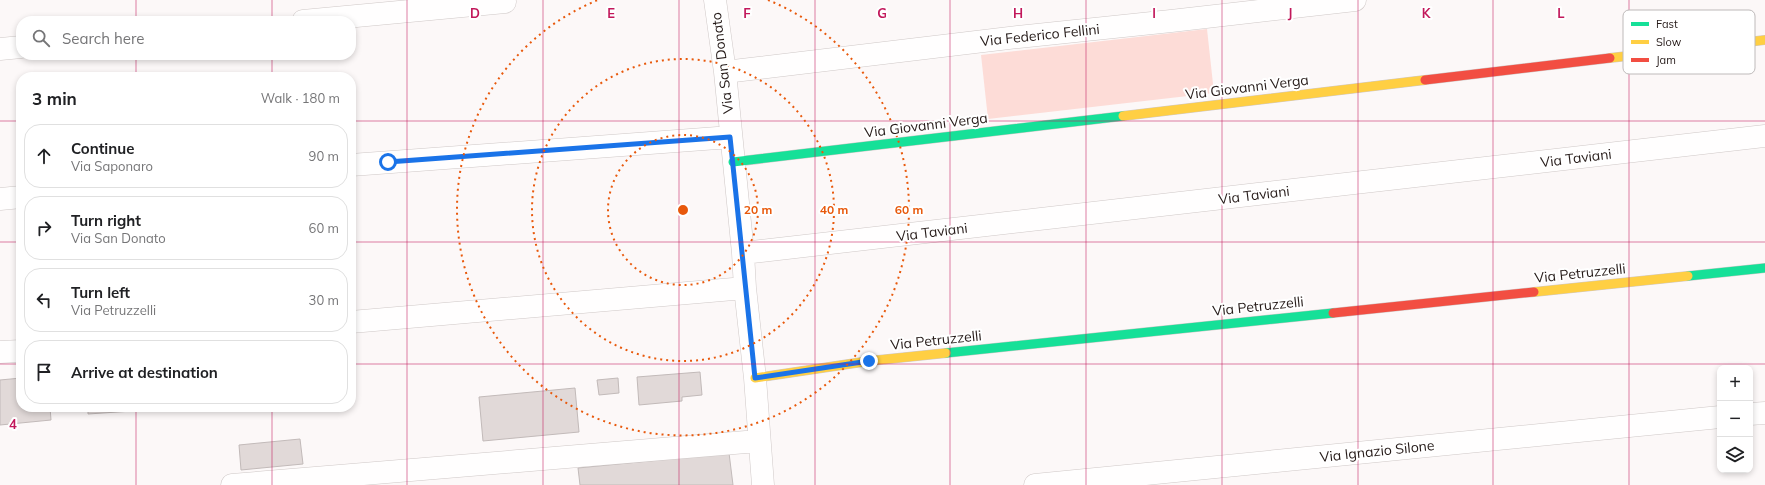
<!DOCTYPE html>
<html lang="en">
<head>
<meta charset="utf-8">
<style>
	:root { --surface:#fff; --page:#f6f6f6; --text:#202124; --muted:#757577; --line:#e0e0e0 }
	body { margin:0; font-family:Mulish,sans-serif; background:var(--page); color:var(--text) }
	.controls { position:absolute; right:12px; bottom:12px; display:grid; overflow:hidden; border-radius:8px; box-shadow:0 2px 6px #0003 }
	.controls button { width:36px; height:36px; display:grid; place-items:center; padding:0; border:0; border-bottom:1px solid var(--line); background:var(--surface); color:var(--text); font:20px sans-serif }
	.stop { position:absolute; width:12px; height:12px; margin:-9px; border:3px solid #1a73e8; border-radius:50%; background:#fff }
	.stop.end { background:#1a73e8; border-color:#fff; box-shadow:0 1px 4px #0008 }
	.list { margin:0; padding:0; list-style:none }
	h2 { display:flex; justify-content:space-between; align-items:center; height:52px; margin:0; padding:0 16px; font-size:17px }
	h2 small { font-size:13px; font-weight:400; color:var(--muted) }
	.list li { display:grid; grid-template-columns:26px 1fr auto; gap:12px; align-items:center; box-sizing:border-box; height:64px; margin:0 8px 8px; padding:0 8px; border:1px solid var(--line); border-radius:16px }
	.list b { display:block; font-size:15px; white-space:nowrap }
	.list p { margin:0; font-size:13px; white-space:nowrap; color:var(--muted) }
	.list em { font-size:13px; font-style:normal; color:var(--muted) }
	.icon { flex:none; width:22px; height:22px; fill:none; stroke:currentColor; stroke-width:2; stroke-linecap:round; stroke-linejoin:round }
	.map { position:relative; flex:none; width:1765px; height:485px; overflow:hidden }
	.search { position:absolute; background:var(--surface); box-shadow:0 2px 6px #0003; left:16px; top:16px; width:340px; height:44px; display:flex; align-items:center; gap:10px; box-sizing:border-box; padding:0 14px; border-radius:16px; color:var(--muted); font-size:15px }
	.panel { position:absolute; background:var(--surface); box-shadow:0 2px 6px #0003; left:16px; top:72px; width:340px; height:340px; border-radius:16px }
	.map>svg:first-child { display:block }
</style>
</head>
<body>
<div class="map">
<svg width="1765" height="485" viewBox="0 0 1765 485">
	<rect width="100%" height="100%" fill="#fcf8f8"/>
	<path fill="#fddcd7" d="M 1207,29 L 1214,93 L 988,119 L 981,55 Z"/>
	<path fill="#e1d9d8" stroke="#c2bab9" d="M 700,372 L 702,395 L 682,397 L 682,401 L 639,405 L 637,377 Z
		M 21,378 L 21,407 L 50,407 L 51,420 L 0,425 L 0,380 Z
		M 618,378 L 619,393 L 599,395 L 597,380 Z
		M 575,388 L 579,432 L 483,441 L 479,397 Z
		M 88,407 L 147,407 L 147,410 L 88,414 Z
		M 300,439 L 303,464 L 241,470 L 239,445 Z
		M 729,453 L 733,485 L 580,485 L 578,468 Z"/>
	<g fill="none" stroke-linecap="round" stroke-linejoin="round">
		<defs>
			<path id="street" d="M 715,0 L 725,72 L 743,253 L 745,288 L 755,378 L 763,485
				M 303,21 L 505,2
				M 0,49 L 21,47
				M 725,72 L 1018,37 L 1171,21 L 1355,0
				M 351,165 L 731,137
				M 0,199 L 21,197
				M 743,253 L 1765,136
				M 351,322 L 745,288
				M 0,352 L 21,351
				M 1750,414 L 1765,413
				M 232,485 L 758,441
				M 1035,485 L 1720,417"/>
			<path id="fast" d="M 733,162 L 1123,116
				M 1688,276 L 1765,268
				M 946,353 L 1333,313"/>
			<path id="slow" d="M 1610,58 L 1765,40
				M 1123,116 L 1425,80
				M 1534,292 L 1688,276
				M 755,378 L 869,361 L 946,353"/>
			<path id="jam" d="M 1425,80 L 1610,58
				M 1333,313 L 1534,292"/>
		</defs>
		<use href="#street" stroke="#cfc8c7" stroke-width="23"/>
		<use href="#fast" stroke="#cfc8c7" stroke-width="10"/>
		<use href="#slow" stroke="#cfc8c7" stroke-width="10"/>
		<use href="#jam" stroke="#cfc8c7" stroke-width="10"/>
		<use href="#street" stroke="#fffefe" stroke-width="22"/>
		<use href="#fast" stroke="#16e098" stroke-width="9"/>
		<use href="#slow" stroke="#ffcf43" stroke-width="9"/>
		<use href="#jam" stroke="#f24e42" stroke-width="9"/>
	</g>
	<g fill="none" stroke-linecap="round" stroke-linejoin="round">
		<path stroke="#1a73e8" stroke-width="5" d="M 388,162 L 730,137 L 755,378 L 869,361"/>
	</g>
	<path fill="none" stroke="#c2185b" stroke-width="1" stroke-opacity="0.55" d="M 136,0 L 136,21M 272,0 L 272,21M 407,0 L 407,485M 543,0 L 543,485M 679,0 L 679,485M 815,0 L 815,485M 950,0 L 950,485M 1086,0 L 1086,485M 1222,0 L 1222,485M 1358,0 L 1358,485M 1493,0 L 1493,485M 1629,0 L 1629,485M 136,55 L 136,77M 272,55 L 272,77M 0,121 L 21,121M 351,121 L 1765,121M 0,242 L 21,242M 351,242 L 1765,242M 0,364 L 21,364M 351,364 L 1765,364M 136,407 L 136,485M 272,407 L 272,485"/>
	<g fill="none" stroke="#e8590c" stroke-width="2" stroke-dasharray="2 4">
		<circle cx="683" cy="210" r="75"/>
		<circle cx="683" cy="210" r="151"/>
		<path d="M768 0A226 226 0 1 1 598 0"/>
	</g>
	<g text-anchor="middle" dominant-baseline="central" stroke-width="4" stroke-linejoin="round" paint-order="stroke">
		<g font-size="14" fill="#251a18" stroke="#fff">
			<text transform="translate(1040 35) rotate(-6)">Via Federico Fellini</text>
			<text transform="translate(722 63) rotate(-97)">Via San Donato</text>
			<text transform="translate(1247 87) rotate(-7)">Via Giovanni Verga</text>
			<text transform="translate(926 125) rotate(-7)">Via Giovanni Verga</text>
			<text transform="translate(1576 158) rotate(-7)">Via Taviani</text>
			<text transform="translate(1254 195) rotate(-7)">Via Taviani</text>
			<text transform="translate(932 232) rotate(-7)">Via Taviani</text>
			<text transform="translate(1580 273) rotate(-6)">Via Petruzzelli</text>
			<text transform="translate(1258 306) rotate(-6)">Via Petruzzelli</text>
			<text transform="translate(936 340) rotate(-6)">Via Petruzzelli</text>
			<text transform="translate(1377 451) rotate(-6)">Via Ignazio Silone</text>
		</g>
	</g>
	<rect x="1623" y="10" width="132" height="64" rx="6" fill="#fff" stroke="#bebaba" stroke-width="1"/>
	<rect x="1631" y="22" width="18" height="4" fill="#16e098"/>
	<rect x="1631" y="40" width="18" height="4" fill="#ffcf43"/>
	<rect x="1631" y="58" width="18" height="4" fill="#f24e42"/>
	<g font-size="11" fill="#251a18">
		<text x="1656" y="28">Fast</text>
		<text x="1656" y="46">Slow</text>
		<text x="1656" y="64">Jam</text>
	</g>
	<g font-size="13" text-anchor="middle" font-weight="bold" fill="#c2185b" stroke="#fff" stroke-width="4" stroke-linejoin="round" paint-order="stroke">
		<text x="475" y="18">D</text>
		<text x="611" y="18">E</text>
		<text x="747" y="18">F</text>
		<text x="882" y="18">G</text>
		<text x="1018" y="18">H</text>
		<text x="1154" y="18">I</text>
		<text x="1290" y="18">J</text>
		<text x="1426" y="18">K</text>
		<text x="1561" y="18">L</text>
		<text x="13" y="429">4</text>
	</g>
	<circle cx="683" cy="210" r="6" fill="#e8590c" stroke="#fff" stroke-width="2"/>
	<g font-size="12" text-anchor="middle" font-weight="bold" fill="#e8590c" stroke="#fff" stroke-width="4" stroke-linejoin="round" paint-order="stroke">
		<text x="758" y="214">20 m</text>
		<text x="834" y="214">40 m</text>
		<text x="909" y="214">60 m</text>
	</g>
</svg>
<div class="controls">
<button>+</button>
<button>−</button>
<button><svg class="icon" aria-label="layers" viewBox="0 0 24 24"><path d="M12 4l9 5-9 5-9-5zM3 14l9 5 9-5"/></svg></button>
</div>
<div class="stop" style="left:388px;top:162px"></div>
<div class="stop end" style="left:869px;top:361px"></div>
<div class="search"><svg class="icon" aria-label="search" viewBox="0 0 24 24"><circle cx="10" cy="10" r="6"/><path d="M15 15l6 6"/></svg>Search here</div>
<section class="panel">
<h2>3 min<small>Walk · 180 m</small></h2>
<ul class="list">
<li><svg class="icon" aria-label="ahead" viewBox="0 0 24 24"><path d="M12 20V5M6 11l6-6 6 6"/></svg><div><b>Continue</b><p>Via Saponaro</p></div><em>90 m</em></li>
<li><svg class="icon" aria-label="right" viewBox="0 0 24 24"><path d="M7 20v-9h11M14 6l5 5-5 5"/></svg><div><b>Turn right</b><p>Via San Donato</p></div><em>60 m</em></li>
<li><svg class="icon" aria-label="left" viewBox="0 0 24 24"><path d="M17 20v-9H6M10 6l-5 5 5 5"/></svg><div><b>Turn left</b><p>Via Petruzzelli</p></div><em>30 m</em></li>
<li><svg class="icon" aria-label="arrive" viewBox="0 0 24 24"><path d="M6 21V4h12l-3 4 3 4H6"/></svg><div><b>Arrive at destination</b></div></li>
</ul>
</section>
</div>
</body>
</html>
